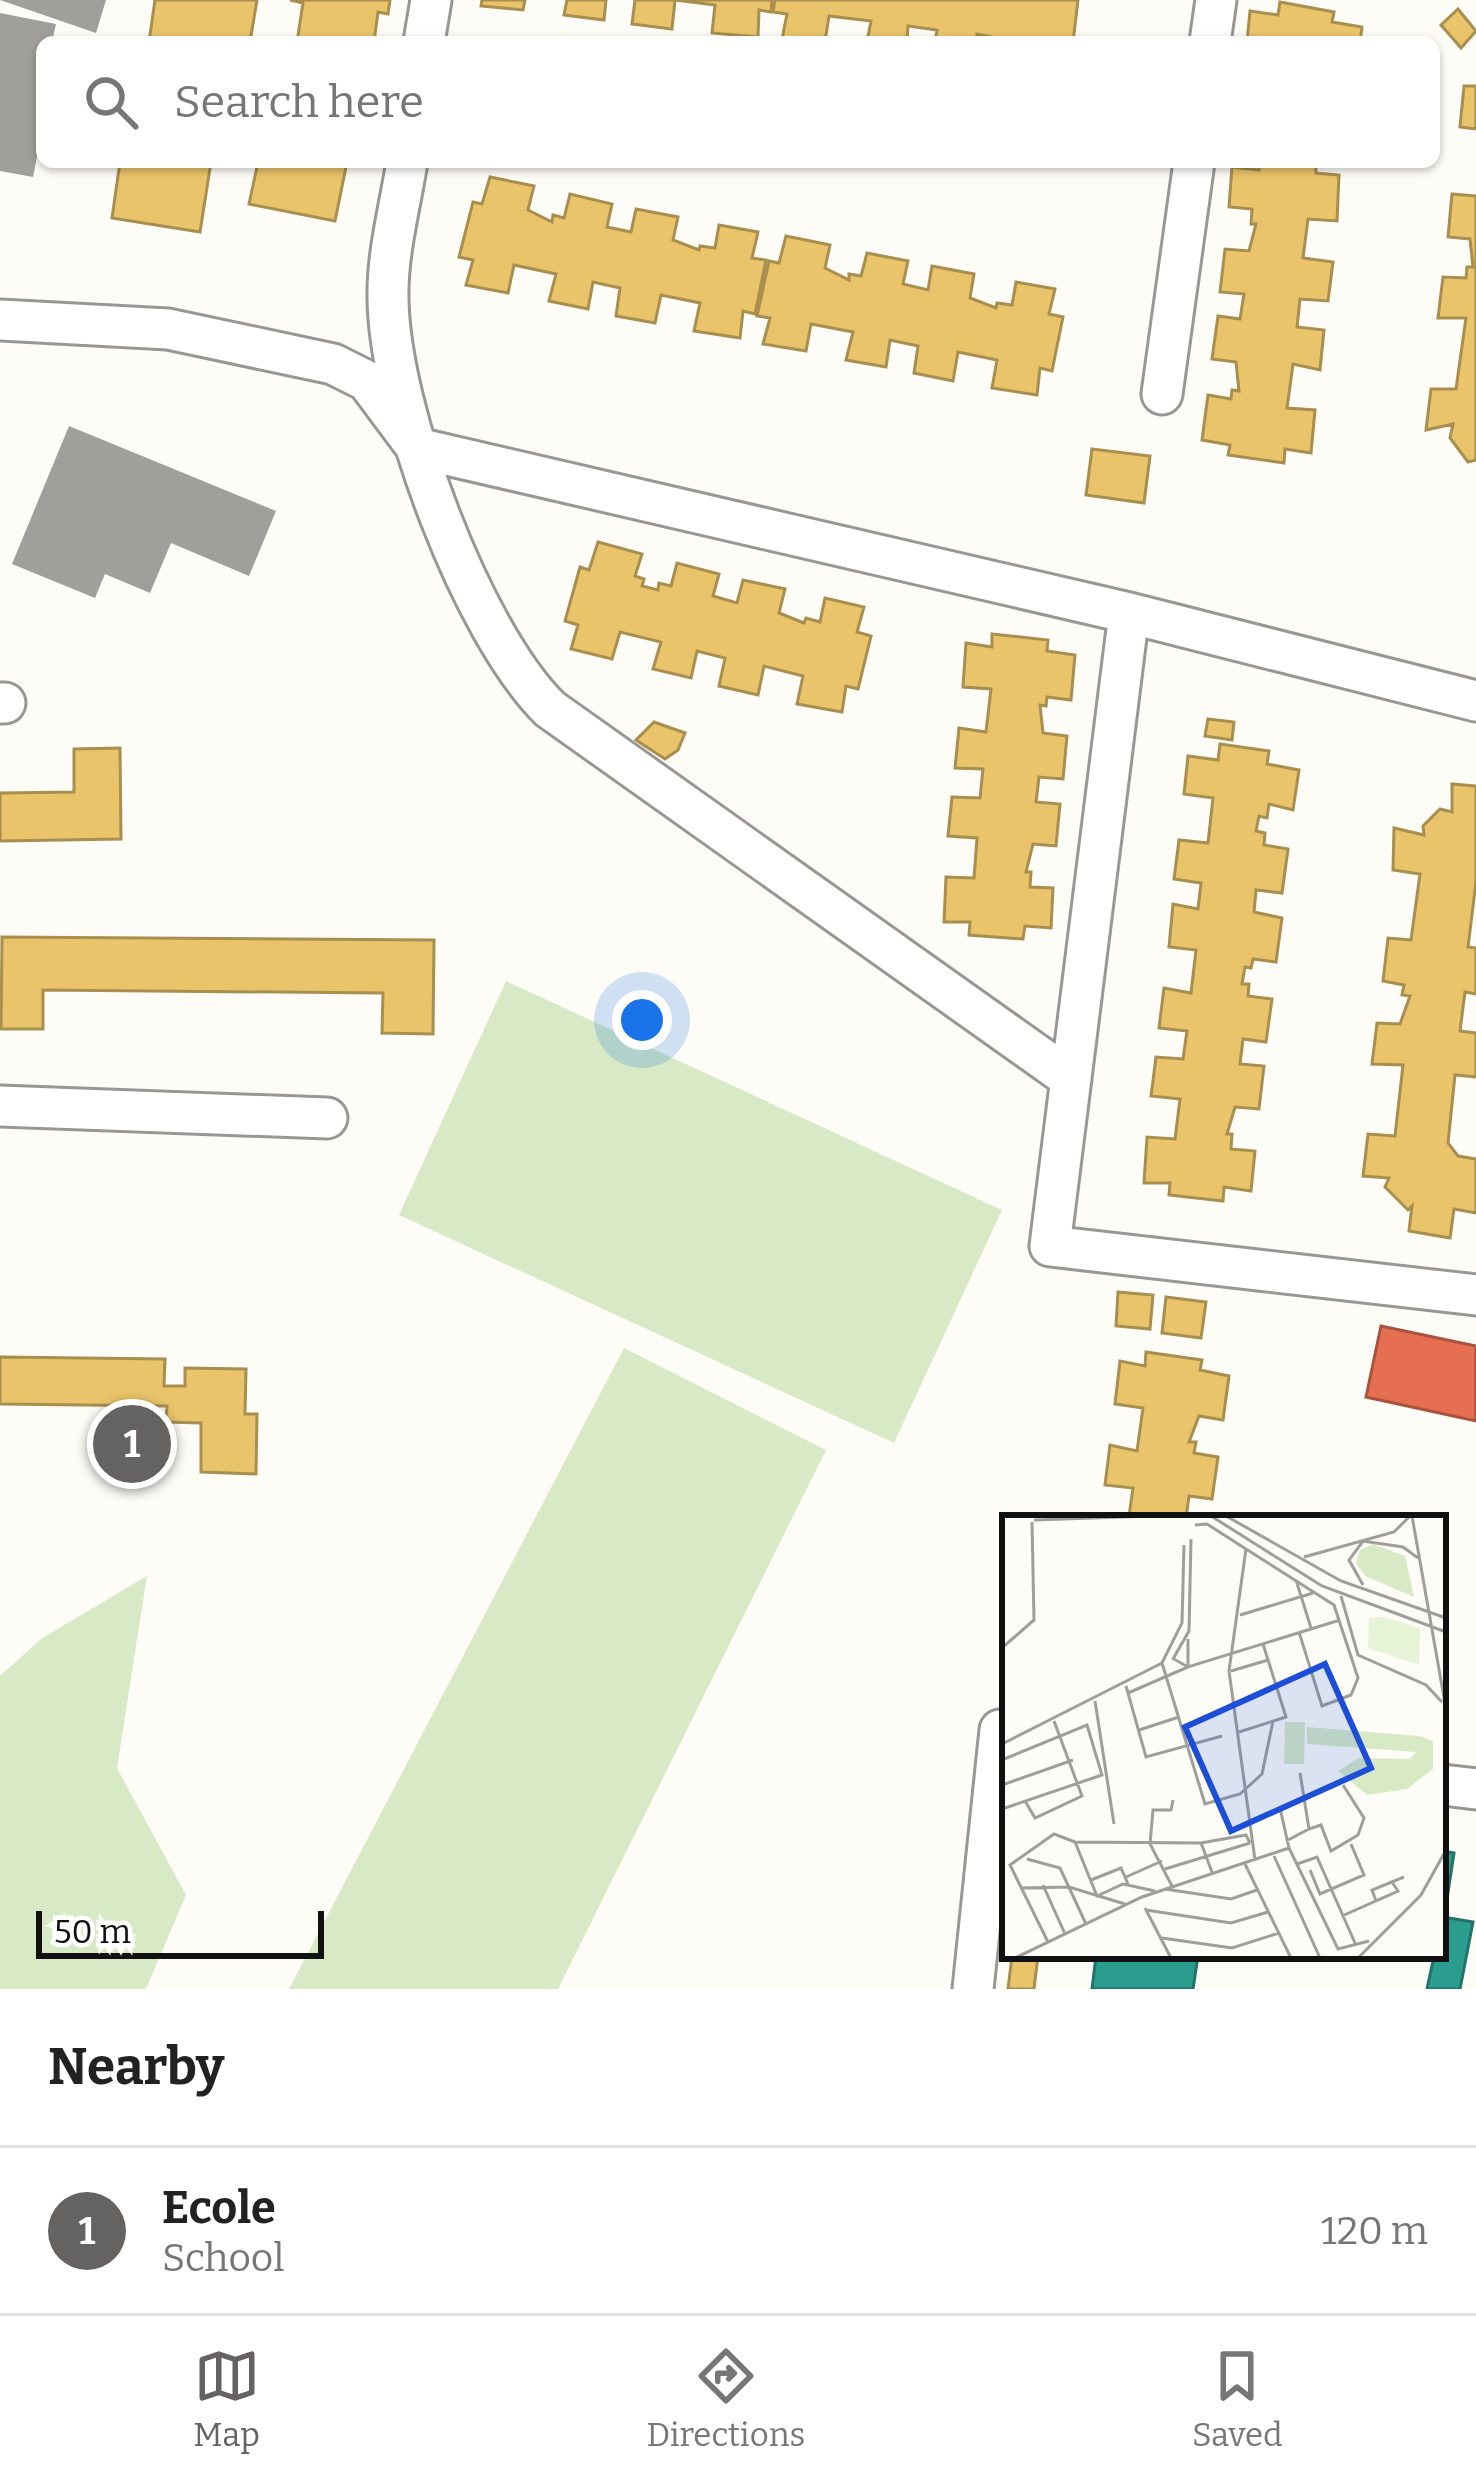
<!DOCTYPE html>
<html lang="en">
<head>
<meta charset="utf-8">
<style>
	:root { --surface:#fff; --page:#f2f2f2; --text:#222; --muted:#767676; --line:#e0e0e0; --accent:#646362 }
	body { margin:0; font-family:Bitter,serif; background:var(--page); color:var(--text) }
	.scale { position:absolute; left:36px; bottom:30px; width:288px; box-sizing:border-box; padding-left:12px; border:6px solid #111; border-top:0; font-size:33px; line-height:42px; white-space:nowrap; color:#111; -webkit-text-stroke:9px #fff; paint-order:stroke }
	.you { position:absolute; left:642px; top:1020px; width:42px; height:42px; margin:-30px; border:9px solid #fff; border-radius:50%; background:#1a73e8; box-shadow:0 0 0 18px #1a73e833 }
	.badge { display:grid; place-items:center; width:78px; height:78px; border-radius:50%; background:var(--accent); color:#fff; font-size:39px; font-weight:700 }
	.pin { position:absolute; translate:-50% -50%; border:6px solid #fff; box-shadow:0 3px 12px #0006 }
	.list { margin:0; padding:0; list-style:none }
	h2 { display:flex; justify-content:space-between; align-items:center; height:156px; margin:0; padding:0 48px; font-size:51px }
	h2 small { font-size:39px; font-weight:400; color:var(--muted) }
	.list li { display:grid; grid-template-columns:78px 1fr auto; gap:36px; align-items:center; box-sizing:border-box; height:168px; padding:0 48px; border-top:3px solid var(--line) }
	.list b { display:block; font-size:45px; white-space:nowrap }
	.list p { margin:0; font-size:39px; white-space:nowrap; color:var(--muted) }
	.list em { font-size:39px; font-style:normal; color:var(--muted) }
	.icon { flex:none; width:66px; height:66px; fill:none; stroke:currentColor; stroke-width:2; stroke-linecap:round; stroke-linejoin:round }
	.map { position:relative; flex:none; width:1476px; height:1989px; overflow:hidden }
	.search { position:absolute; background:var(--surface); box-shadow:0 3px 9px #0004; left:36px; right:36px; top:36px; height:132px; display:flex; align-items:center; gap:30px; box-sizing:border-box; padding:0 42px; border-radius:18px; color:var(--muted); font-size:45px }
	.sheet { height:324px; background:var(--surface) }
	nav { display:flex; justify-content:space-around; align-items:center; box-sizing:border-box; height:168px; border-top:3px solid var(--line); background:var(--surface); font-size:33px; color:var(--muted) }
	nav a { display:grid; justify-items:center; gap:6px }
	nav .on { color:var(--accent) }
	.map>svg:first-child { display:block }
</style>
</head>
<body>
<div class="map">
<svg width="1476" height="1989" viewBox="0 0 1476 1989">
	<rect width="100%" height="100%" fill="#fdfcf7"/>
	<path fill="#d8eac5" d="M 506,981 L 1002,1210 L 894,1443 L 399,1215 Z
		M 624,1348 L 826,1450 L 558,1989 L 289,1989 Z
		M 147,1576 L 117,1768 L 186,1895 L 146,1989 L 0,1989 L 0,1676 L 42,1638 Z"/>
	<path fill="#e9c46a" stroke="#a88e4f" stroke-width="3" d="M 155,0 L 257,0 L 250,42 L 149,42 Z
		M 290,0 L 390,0 L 388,14 L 378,12 L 374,42 L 297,42 L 303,3 Z
		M 482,0 L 525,0 L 523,10 L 481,6 Z
		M 567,0 L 606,0 L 604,20 L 564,15 Z
		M 635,0 L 675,0 L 672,29 L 632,24 Z
		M 675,0 L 772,0 L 771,12 L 759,10 L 758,37 L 712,33 L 715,5 Z
		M 775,0 L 1078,0 L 1073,42 L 1016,42 L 977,34 L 976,42 L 935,42 L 937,30 L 908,26 L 907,42 L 867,42 L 871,21 L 829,16 L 825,42 L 782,39 L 787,14 L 773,12 Z
		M 1280,2 L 1334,12 L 1332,22 L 1362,27 L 1360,42 L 1247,42 L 1250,11 L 1278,15 Z
		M 1458,9 L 1476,31 L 1461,48 L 1441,25 Z
		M 1464,86 L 1476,86 L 1476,129 L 1460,127 Z
		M 120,162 L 211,162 L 200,232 L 112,218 Z
		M 258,162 L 347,162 L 335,221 L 249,204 Z
		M 1260,162 L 1316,162 L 1316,173 L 1339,175 L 1337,221 L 1308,219 L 1303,258 L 1333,262 L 1328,301 L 1300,299 L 1297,327 L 1324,330 L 1320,370 L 1293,364 L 1287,408 L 1315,410 L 1311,453 L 1285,449 L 1284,463 L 1228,455 L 1230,445 L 1202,440 L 1208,395 L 1231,399 L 1232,390 L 1239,391 L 1236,362 L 1212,359 L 1218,316 L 1240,319 L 1244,294 L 1220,292 L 1225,249 L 1249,251 L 1256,224 L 1251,224 L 1252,209 L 1229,207 L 1232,167 L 1259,170 Z
		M 490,177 L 534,186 L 528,210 L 552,222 L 553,215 L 564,218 L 570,194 L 612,204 L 607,227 L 631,232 L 636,209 L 678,217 L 673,240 L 699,250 L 700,246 L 715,248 L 719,225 L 758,232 L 752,258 L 766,260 L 755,314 L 743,311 L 740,338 L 694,331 L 700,303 L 661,295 L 655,323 L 616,316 L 620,288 L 593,282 L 588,309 L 549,301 L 556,274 L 514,265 L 508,293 L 466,285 L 473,260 L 459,257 L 473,202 L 482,204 Z
		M 1452,194 L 1476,196 L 1476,460 L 1468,462 L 1450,438 L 1453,424 L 1426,430 L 1431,389 L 1456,389 L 1466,318 L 1438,318 L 1443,277 L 1466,278 L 1467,267 L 1473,267 L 1470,239 L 1448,237 Z
		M 786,236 L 830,245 L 825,268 L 849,280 L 849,274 L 861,276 L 867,253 L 908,261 L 903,284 L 928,290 L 932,266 L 974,274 L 970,298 L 996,308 L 997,303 L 1012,305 L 1016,282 L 1055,289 L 1049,314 L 1063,317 L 1052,371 L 1040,368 L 1037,395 L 992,388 L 997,360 L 958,352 L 953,381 L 914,373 L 918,346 L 890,340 L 886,367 L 846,360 L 853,332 L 811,324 L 806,351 L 763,344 L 770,318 L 757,316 L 769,261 L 779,263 Z
		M 1092,449 L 1150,456 L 1144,503 L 1086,495 Z
		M 598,542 L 642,554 L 635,576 L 644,579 L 642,586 L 658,590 L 659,583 L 671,586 L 677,563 L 719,574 L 713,596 L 737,603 L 743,580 L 785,589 L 779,613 L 804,623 L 806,618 L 820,622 L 825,598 L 864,607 L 857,632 L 871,636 L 858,689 L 846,686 L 842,712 L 797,704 L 803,676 L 764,666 L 758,695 L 719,686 L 725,658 L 697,651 L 691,678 L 653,669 L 661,642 L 620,632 L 612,659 L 571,649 L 578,625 L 565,621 L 580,567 L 589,570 Z
		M 992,634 L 1048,640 L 1047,651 L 1075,655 L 1071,700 L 1047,697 L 1046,706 L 1040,705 L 1043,733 L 1067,736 L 1063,779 L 1039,777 L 1036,802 L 1060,804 L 1056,846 L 1033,844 L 1026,872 L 1031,872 L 1030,887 L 1053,888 L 1051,928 L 1025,926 L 1023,939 L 969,935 L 970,922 L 944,922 L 946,877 L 974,878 L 977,838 L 948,836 L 952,797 L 980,798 L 983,769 L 955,768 L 959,728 L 986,732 L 991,689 L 963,687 L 966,643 L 992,647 Z
		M 1208,719 L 1234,722 L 1232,740 L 1205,736 Z
		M 654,722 L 685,733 L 678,750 L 665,759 L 636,740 Z
		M 1220,744 L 1269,751 L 1267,764 L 1299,770 L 1293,810 L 1269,804 L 1267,818 L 1259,816 L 1256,831 L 1265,833 L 1264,845 L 1288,849 L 1282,893 L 1256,890 L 1254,912 L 1282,918 L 1276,962 L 1253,959 L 1251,968 L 1245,967 L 1242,984 L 1249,984 L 1248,996 L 1272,999 L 1266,1042 L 1243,1039 L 1240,1064 L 1264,1066 L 1259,1109 L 1235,1107 L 1227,1134 L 1232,1134 L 1231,1149 L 1255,1151 L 1251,1191 L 1224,1187 L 1223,1201 L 1169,1195 L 1170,1183 L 1144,1183 L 1147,1137 L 1175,1139 L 1180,1099 L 1151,1096 L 1156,1057 L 1183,1059 L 1187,1031 L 1159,1028 L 1164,988 L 1191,993 L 1196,950 L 1169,947 L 1173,904 L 1198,909 L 1201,883 L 1174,879 L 1179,840 L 1208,843 L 1213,798 L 1184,794 L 1188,756 L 1218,760 Z
		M 120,748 L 121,839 L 0,841 L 0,793 L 74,792 L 74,749 Z
		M 1452,784 L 1476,786 L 1476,882 L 1468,947 L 1476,948 L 1476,994 L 1465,992 L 1460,1031 L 1476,1033 L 1476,1077 L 1455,1075 L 1448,1143 L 1458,1156 L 1476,1159 L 1476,1213 L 1454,1209 L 1450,1238 L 1409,1231 L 1412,1206 L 1408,1210 L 1385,1187 L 1389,1178 L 1363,1176 L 1368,1134 L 1395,1136 L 1403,1065 L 1372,1064 L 1377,1023 L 1400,1024 L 1410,996 L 1402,995 L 1404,985 L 1383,981 L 1388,938 L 1411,940 L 1420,874 L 1393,870 L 1394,828 L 1424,835 L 1423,826 L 1440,809 L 1452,812 Z
		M 2,937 L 434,940 L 433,1034 L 382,1033 L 383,993 L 43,990 L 43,1029 L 1,1029 Z
		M 1118,1292 L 1153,1295 L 1150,1329 L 1116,1326 Z
		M 1166,1297 L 1206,1302 L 1201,1338 L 1162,1333 Z
		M 1146,1352 L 1202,1360 L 1200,1370 L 1229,1376 L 1223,1420 L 1199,1416 L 1189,1442 L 1196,1442 L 1194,1453 L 1218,1457 L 1212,1499 L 1189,1496 L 1186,1518 L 1101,1518 L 1102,1514 L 1129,1516 L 1133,1488 L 1105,1485 L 1110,1445 L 1137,1451 L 1143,1408 L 1115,1404 L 1120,1361 L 1145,1366 Z
		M 0,1357 L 165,1359 L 164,1386 L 185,1386 L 185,1368 L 246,1369 L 245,1414 L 257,1414 L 256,1474 L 201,1472 L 201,1423 L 166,1422 L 167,1406 L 0,1404 Z
		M 1012,1956 L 1038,1956 L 1034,1989 L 1008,1989 Z"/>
	<path fill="#e76f51" stroke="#a7533e" stroke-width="3" d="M 1381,1326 L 1476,1346 L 1476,1421 L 1366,1397 Z"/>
	<path fill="#2a9d8f" stroke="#227369" stroke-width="3" d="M 1443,1851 L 1454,1853 L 1447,1899 L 1443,1899 Z
		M 1443,1917 L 1473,1922 L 1460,1989 L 1427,1989 L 1434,1956 L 1443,1956 Z
		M 1096,1956 L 1198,1956 L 1193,1989 L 1092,1989 Z"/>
	<path fill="#a19f9c" d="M 0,0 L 106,0 L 96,33 Z
		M 0,13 L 56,24 L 52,42 L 42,42 L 42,131 L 33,177 L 0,171 Z
		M 69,426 L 276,511 L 249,576 L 171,543 L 150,593 L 105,574 L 95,598 L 12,564 Z"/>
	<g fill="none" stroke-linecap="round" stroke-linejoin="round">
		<defs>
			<path id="minor" d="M 424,42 L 431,0
				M 1210,42 L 1216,0
				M 407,162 C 400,206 387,254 388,298 C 389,409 471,631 550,709 L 1071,1079
				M 0,320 L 168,329 L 333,364 L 367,381 L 417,448 L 1129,613 L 1476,701
				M 1162,394 L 1194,162
				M 1129,613 L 1050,1246 L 1476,1295
				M 0,703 L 5,703
				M 0,1106 L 327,1118
				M 1443,1785 L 1476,1789
				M 973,1989 L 1000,1730 L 1005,1730"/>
		</defs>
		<use href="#minor" stroke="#979795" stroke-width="45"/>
		<use href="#minor" stroke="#fffffe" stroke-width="39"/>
	</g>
	<g transform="translate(1002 1515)">
		<rect width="444" height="444" fill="#fdfcf7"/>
		<path d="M 381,102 L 418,113 L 417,150 L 366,133 L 367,103 Z" fill="#e7f3d7"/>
		<path d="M 371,29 L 403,41 L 412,82 L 363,61 L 354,48 L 358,35 ZM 283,207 L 303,207 L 302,249 L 282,249 ZM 305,212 L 417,221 L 431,226 L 431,254 L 405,274 L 365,280 L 336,256 L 357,243 L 408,244 L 414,237 L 305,229 Z" fill="#d8eac5"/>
		<path fill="none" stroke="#9f9e9b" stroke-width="3" d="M 209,1 L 320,71 L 444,117M 224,1 L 339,66 L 444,103M 410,1 L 444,194M 32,5 L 151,1M 193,10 L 205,9 L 244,34 L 227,156 L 253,345M 244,34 L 332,90 L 356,163 L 349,180 L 320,191 L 297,117M 302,42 L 392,17 L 408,1M 294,65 L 309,113M 361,70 L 347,45 L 361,26 L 401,32 L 416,43M 339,81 L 356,140 L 424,170 L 440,187M 238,100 L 311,78M 1,132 L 32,105 L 30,7M 170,143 L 186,152 L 338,105M 171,144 L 187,116 L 189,24M 160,148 L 203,289 L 238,279 L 260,259 L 271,206M 229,156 L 266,145M 124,171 L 144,242 L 220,221M 126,178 L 186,152 L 186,124M 93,186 L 112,309M 137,215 L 177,202M 237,217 L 284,202 L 261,129M 0,229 L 160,148 L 180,108 L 182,30M 0,245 L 85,210 L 100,260 L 0,294M 0,270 L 71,245M 23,286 L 33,303 L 80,281 L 52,206M 278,293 L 287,333 L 336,434 L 367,426M 307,314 L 319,310 L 329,336 L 356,320 L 362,303 L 341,270M 284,326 L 307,314 L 298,258M 73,327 L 95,381 L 121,369 L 153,376M 199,328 L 244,320 L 248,328M 272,341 L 318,443M 25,344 L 58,353 L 84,409M 243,349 L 289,443M 295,349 L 315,342 L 353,428M 163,354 L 248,328M 308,355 L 318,379 L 362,360 L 349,329M 124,362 L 160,346M 89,365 L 119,353 L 126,369M 41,370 L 63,419M 170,371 L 148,329 L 151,295 L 169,295 L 171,285M 19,373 L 67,372 L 123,389M 163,374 L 229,384 L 255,375M 374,386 L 370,375 L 402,362M 143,393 L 169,443M 144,395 L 229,408 L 266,397M 340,401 L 396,376 L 390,367M 160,423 L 230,433 L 277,418M 46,427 L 8,350 L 52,319 L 73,327 L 199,328 L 210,357M 13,443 L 140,382 L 287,333M 356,443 L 419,380 L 444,335"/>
		<path fill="#1d4ed8" fill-opacity="0.15" stroke="#1d4ed8" stroke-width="6" d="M 323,149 L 369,253 L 229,316 L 183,212 Z"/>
		<rect width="444" height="444" fill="none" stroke="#111" stroke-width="6"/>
	</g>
</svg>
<div class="scale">50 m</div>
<div class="you"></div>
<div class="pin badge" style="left:132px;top:1444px">1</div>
<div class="search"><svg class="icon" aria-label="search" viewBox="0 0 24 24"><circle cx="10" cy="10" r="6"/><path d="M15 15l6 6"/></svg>Search here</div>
</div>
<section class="sheet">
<h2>Nearby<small></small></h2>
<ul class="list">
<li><span class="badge">1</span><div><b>Ecole</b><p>School</p></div><em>120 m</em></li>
</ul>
</section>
<nav>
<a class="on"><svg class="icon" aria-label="map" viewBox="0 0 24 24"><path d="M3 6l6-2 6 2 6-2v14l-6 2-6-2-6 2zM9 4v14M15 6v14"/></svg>Map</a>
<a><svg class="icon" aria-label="directions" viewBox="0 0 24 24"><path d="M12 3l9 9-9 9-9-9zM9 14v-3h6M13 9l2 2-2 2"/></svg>Directions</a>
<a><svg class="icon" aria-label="saved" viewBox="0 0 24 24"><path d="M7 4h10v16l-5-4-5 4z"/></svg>Saved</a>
</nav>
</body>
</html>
